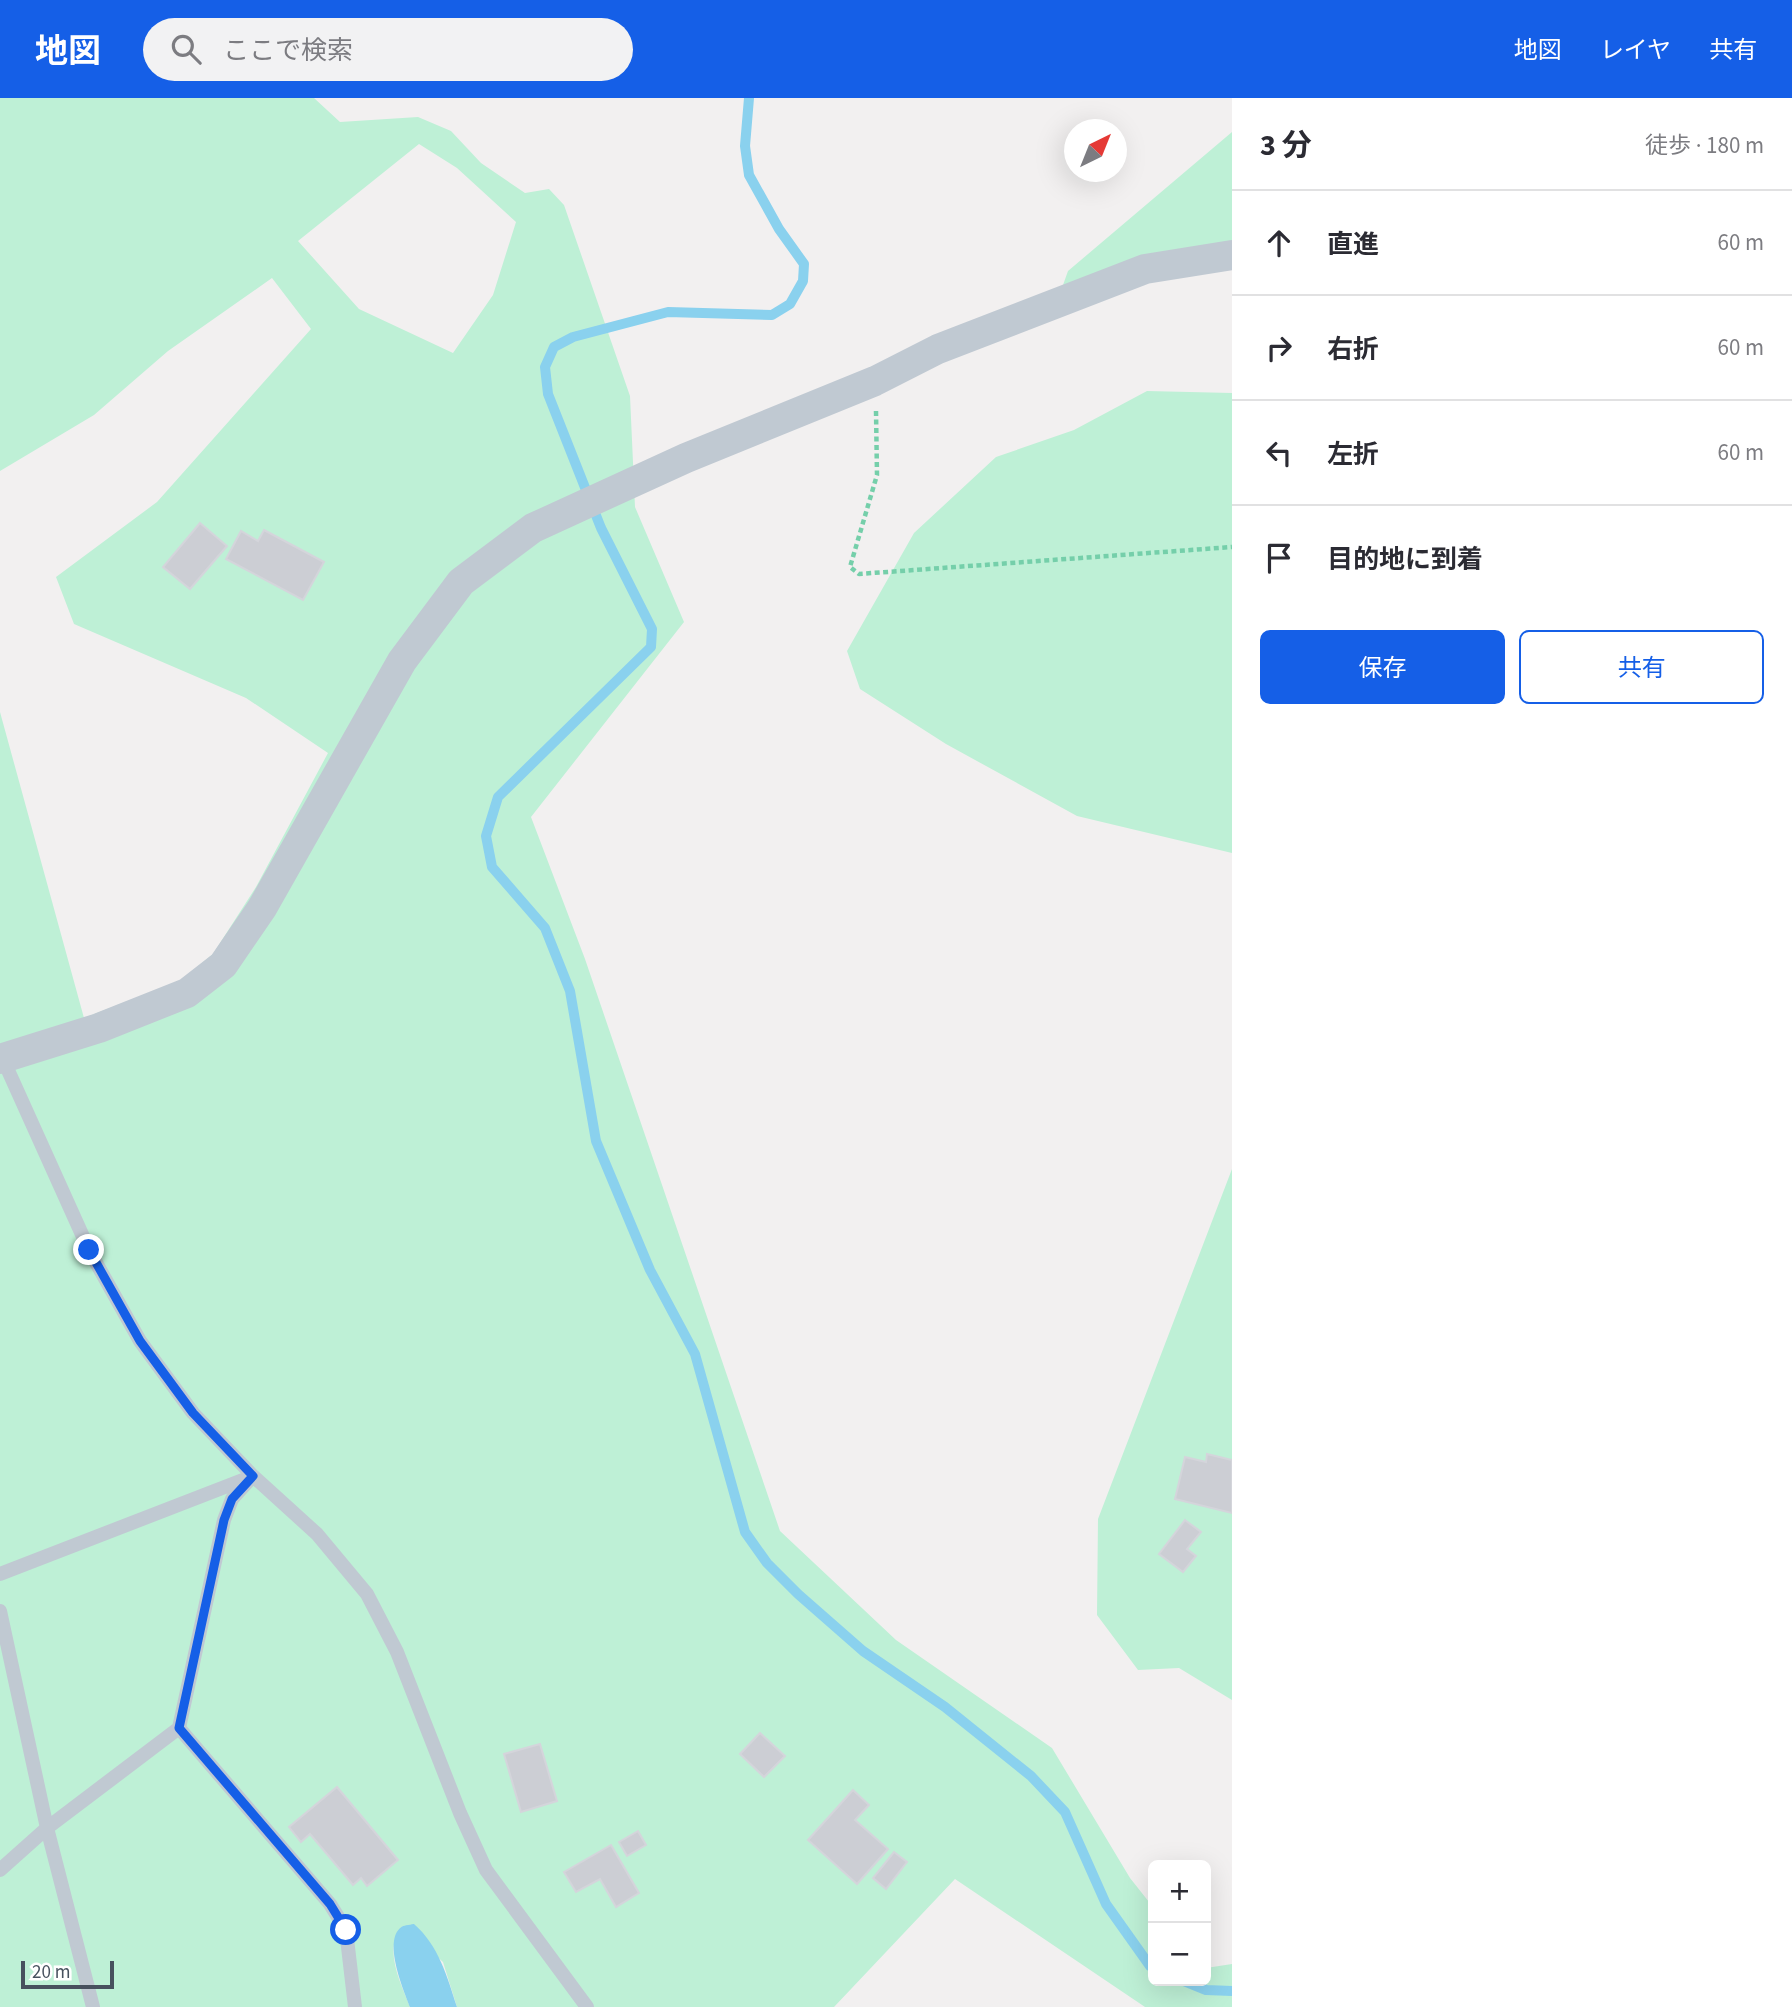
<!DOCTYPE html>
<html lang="ja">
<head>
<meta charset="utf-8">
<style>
	:root { --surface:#fff; --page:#f2f2f3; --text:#2b2b33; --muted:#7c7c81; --line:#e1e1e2; --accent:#155fe7 }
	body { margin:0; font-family:"Source Sans 3","Noto Sans JP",sans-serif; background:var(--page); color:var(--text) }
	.controls { position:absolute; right:21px; bottom:21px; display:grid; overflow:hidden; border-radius:10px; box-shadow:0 7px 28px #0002 }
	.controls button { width:63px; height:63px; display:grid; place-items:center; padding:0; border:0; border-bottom:2px solid var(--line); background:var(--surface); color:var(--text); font:35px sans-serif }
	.compass { position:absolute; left:1064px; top:21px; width:63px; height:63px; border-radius:50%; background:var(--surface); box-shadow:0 7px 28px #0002; rotate:43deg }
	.scale { position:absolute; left:21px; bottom:18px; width:93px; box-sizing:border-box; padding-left:7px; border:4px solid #47515e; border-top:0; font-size:19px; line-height:24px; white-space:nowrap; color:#47515e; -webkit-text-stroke:5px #fff; paint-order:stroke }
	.stop { position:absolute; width:21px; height:21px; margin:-16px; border:5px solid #155fe7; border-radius:50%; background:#fff }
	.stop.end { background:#155fe7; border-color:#fff; box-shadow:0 2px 7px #0008 }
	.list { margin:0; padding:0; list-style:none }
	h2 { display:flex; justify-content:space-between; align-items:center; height:91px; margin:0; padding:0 28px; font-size:30px }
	h2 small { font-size:23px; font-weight:400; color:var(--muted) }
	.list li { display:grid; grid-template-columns:46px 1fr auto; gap:21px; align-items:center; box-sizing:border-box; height:105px; padding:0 28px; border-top:2px solid var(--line) }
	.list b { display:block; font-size:26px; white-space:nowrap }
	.list em { font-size:23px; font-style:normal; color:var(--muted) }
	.actions { display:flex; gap:14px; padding:21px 28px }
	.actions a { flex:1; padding:16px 0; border:2px solid var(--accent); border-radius:10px; text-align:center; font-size:24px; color:var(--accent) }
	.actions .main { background:var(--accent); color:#fff }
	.icon { flex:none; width:38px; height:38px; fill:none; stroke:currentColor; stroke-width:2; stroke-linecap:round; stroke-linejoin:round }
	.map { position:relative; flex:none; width:1232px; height:1909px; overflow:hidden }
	header { display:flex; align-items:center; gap:42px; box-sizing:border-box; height:98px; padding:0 35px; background:var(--accent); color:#fff }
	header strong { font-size:33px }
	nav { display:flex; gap:38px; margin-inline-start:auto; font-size:24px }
	.search { width:490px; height:63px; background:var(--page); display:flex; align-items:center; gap:18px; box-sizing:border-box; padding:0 24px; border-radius:38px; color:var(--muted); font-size:26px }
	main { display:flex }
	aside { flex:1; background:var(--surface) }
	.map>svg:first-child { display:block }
</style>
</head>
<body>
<header>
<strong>地図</strong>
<div class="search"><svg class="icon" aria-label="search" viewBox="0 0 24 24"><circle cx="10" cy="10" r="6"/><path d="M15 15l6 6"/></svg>ここで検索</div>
<nav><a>地図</a><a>レイヤ</a><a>共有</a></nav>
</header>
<main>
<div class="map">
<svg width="1232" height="1909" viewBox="0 0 1232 1909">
	<rect width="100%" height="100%" fill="#f2f0f0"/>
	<path fill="#bef0d6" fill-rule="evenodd" d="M 0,0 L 314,0 L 340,24 L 418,19 L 451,33 L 481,65 L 525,95 L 549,91 L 564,107 L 630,298 L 635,409 L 684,524 L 531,719 L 585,861 L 780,1433 L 896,1542 L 1052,1650 L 1130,1780 L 1153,1809 L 1153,1883 L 1206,1883 L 1206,1870 L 1232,1866 L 1232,1909 L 1145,1909 L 955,1781 L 834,1909 L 457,1909 L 443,1864 L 403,1828 C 382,1850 401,1885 410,1909 L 0,1909 L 0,614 L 84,920 L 180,883 L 213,856 L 256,789 L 328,655 L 246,600 L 74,526 L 56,479 L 157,404 L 311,231 L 272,180 L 168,253 L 94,317 L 0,373 ZM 419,46 L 457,70 L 516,124 L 493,197 L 453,255 L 359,211 L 298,143 Z
		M 1232,34 L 1232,148 L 1063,187 L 1068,173 Z
		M 1147,293 L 1232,295 L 1232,755 L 1077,718 L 946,646 L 860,591 L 847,553 L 914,435 L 996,359 L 1074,332 Z
		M 1232,1071 L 1232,1602 L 1179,1570 L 1138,1572 L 1097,1517 L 1098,1421 Z"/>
	<path fill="#8ad1ee" d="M 414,1826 C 439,1848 447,1878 457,1909 L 410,1909 C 404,1893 381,1840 403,1828 C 403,1828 413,1826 414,1826 Z"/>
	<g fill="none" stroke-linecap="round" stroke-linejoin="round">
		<path stroke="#8ad1ee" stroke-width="10" d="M 749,0 L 745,48 L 749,77 L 779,131 L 804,166 L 803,183 L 790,206 L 772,217 L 668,214 L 573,239 L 554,249 L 545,269 L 548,296 L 601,430 L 652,531 L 651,549 L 498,699 L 486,738 L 492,769 L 545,830 L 570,893 L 596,1043 L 650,1172 L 695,1256 L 745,1434 L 767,1465 L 798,1496 L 863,1553 L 945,1609 L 1031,1678 L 1065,1714 L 1106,1806 L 1150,1868 L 1153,1869
			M 1184,1883 L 1206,1892 L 1232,1893"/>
	</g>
	<path fill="#ccced4" stroke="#d4d5db" stroke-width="2" d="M 200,425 L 227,448 L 190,491 L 163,469 Z
		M 264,432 L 324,464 L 303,502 L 226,461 L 241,433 L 258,443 Z
		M 1207,1356 L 1232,1362 L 1232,1415 L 1175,1401 L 1185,1359 L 1206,1364 Z
		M 1185,1422 L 1201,1434 L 1187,1451 L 1196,1458 L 1183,1474 L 1159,1456 Z
		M 760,1635 L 785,1658 L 764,1679 L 740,1656 Z
		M 540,1646 L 557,1703 L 521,1714 L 504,1656 Z
		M 337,1689 L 398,1762 L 367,1788 L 361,1780 L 353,1787 L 310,1736 L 301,1744 L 289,1729 Z
		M 853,1692 L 869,1707 L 855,1722 L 888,1751 L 857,1786 L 808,1742 Z
		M 638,1733 L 646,1747 L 627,1758 L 619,1744 Z
		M 611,1747 L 639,1795 L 616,1809 L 600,1781 L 576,1794 L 564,1774 Z
		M 894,1754 L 907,1764 L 886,1791 L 873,1780 Z"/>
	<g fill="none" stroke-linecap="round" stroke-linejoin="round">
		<path stroke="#75cfaa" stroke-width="4.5" stroke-dasharray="5 3.5" stroke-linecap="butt" d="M 876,313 L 877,377 L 850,469 L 859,476 L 1232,449"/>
		<path stroke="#c0c9d2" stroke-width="14" d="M 2,959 L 89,1152 L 140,1243 L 193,1315 L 253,1378 L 317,1436 L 367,1496 L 397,1554 L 460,1715 L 486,1772 L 587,1909
			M 0,1476 L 248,1380
			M 0,1513 L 47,1730 L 93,1909
			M 179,1630 L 330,1806 L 346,1832 L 355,1909
			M 0,1772 L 47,1730 L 179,1630 L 224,1422 L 232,1401 L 253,1378"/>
		<path stroke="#c0c9d2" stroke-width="30" d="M 0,961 L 99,930 L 187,895 L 223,867 L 262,810 L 402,563 L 461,484 L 533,430 L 686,360 L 875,283 L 938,251 L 1145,171 L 1232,157"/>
	</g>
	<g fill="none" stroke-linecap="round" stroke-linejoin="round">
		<path stroke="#155fe7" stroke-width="9" d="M 89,1152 L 140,1243 L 193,1315 L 253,1378 L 232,1401 L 224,1422 L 179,1630 L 330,1806 L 346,1832"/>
	</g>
</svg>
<div class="controls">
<button>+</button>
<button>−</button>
</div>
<svg class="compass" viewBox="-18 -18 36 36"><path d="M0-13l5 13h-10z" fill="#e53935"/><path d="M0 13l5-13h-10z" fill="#7c7c81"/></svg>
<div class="scale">20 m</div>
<div class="stop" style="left:346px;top:1832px"></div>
<div class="stop end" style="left:89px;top:1152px"></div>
</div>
<aside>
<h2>3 分<small>徒歩 · 180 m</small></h2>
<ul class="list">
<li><svg class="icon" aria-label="ahead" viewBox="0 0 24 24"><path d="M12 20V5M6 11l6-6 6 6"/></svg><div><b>直進</b></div><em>60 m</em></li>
<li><svg class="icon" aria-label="right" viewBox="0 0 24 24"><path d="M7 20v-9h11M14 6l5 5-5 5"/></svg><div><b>右折</b></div><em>60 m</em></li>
<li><svg class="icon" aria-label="left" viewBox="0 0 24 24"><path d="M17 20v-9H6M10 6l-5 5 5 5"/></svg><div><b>左折</b></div><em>60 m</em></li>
<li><svg class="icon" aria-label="arrive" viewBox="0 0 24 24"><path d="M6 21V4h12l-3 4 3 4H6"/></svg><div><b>目的地に到着</b></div></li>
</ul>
<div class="actions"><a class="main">保存</a><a>共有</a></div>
</aside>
</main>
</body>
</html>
